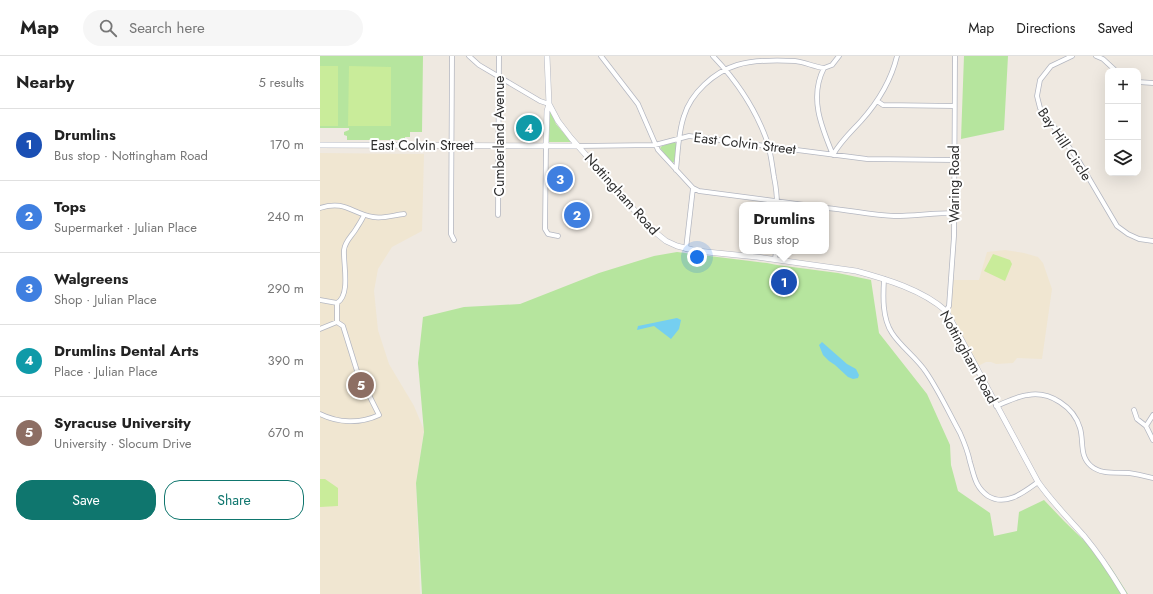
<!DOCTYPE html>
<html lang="en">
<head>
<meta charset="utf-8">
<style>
	:root { --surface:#fff; --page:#f6f6f6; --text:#222; --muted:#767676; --line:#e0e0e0; --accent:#0f766e }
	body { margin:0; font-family:Jost,sans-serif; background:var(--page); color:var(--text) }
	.controls { position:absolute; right:12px; top:12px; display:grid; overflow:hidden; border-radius:8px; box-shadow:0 4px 16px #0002 }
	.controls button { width:36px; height:36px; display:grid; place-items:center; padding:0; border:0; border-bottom:1px solid var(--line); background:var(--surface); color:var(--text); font:20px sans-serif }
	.you { position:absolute; left:377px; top:201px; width:14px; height:14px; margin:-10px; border:3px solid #fff; border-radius:50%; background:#1a73e8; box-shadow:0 0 0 6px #1a73e833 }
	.badge { display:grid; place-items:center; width:26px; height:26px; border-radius:50%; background:var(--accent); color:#fff; font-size:13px; font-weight:700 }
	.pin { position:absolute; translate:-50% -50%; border:2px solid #fff; box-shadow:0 1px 4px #0006 }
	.popup { position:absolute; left:419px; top:146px; width:90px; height:52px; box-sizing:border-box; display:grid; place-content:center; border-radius:8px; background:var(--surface); filter:drop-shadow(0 1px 3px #0005); font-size:13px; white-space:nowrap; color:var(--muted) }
	.popup b { font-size:15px; color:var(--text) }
	.popup::after { content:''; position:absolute; left:50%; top:100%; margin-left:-8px; border:8px solid transparent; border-top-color:var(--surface) }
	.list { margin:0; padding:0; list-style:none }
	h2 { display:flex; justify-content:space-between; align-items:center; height:52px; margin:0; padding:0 16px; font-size:17px }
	h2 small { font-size:13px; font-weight:400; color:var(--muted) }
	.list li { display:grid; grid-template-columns:26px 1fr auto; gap:12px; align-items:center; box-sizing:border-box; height:72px; padding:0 16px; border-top:1px solid var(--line) }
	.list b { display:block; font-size:15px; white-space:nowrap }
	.list p { margin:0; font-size:13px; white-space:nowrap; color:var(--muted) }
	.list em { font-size:13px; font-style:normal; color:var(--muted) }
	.actions { display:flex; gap:8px; padding:12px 16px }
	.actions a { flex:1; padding:9px 0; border:1px solid var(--accent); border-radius:16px; text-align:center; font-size:14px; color:var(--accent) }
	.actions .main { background:var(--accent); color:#fff }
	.icon { flex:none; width:22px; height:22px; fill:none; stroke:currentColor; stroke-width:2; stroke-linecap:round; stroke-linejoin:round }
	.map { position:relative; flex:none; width:833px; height:538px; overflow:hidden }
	header { display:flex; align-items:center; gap:24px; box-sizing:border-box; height:56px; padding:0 20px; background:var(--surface); border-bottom:1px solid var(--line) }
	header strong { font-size:19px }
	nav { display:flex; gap:22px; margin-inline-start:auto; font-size:14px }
	.search { width:280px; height:36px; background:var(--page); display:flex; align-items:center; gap:10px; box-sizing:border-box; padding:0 14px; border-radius:22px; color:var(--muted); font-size:15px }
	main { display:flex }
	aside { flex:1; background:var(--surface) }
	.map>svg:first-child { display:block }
</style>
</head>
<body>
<header>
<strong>Map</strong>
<div class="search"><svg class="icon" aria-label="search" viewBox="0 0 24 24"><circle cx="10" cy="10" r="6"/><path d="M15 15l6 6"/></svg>Search here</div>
<nav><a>Map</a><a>Directions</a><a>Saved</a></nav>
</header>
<main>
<aside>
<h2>Nearby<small>5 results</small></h2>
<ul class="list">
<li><span class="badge" style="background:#1a4fb4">1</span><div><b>Drumlins</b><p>Bus stop · Nottingham Road</p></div><em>170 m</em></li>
<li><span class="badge" style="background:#3f7fe0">2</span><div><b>Tops</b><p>Supermarket · Julian Place</p></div><em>240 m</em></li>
<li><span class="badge" style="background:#3f7fe0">3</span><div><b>Walgreens</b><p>Shop · Julian Place</p></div><em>290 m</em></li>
<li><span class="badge" style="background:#0f9aa8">4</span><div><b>Drumlins Dental Arts</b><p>Place · Julian Place</p></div><em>390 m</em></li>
<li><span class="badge" style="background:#8d6e63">5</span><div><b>Syracuse University</b><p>University · Slocum Drive</p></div><em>670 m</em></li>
</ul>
<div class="actions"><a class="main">Save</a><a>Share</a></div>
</aside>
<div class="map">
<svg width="833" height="538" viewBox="0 0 833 538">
	<rect width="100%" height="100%" fill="#efe9e1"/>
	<path fill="#f0e6d1" d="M 0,97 L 104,98 L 102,175 L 72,191 L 58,213 L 54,235 L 58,274 L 69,308 L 94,350 L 104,374 L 96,427 L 100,538 L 0,538 Z
		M 685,194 L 704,197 L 718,201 L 723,207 L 732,233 L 722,303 L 697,302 L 693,307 L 676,308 L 671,306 L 666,306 L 658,310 L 631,257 L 632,224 L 659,224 L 667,196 Z"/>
	<path fill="#b6e59e" d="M 0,0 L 103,0 L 102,76 L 90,76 L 90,81 L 85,81 L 85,84 L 27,84 L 27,80 L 24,79 L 24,76 L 29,74 L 29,72 L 0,72 Z
		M 644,0 L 688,0 L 684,74 L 641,83 Z
		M 230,55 L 236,68 L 251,86 L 229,86 Z
		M 354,86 L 357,88 L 354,106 L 352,107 L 340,92 L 342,90 Z
		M 357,196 L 447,207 L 457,209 L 518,217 L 551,224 L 559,277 L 607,338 L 630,389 L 631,409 L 638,435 L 670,457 L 674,480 L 697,475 L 699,456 L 724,444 L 744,465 L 790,510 L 808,538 L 102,538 L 96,427 L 104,376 L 98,307 L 103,261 L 144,251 L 200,248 L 279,217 L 334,200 Z"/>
	<path fill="#c9ec9a" d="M 0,10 L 18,10 L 18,70 L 0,70 Z
		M 29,10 L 71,11 L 71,70 L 28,70 Z
		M 673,198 L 690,204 L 692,208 L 685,225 L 664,215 Z
		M 0,423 L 5,423 L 18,432 L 18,450 L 0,451 Z"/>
	<path fill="#75cff0" d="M 357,262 L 361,264 L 359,273 L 351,283 L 334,270 L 317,274 L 318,270 Z
		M 502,286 L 527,308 L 536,313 L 539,319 L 538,322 L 533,323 L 528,321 L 515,309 L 509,305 L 503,299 L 499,289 Z"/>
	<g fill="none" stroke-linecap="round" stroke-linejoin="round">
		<defs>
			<path id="minor" d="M 132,0 L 131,178 L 134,184
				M 149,0 L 159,9 L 220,45 L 229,48
				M 281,0 L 318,48 L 338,94 L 373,132 L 379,135 L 485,149
				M 393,0 C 416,24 436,54 447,85 C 451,97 452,109 454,121 C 456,131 457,140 457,149
				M 752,0 L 731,10 L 720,24 L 717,40 L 720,52 L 757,102 L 797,170 L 808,178 L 819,183 L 833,185
				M 776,0 L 783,3 L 796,15
				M 818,26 L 833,27
				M 557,45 L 563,49 L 634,50
				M 226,89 L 225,173 L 228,178 L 238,180
				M 258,90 L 335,89 L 369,80 L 547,103 L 634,104
				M 513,99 C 520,86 531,76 541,65 C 558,46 571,25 577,0
				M 513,99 C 501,70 489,41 504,12 L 512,9 L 519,0
				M 356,114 C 358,97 358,77 364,60 C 371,37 394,16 417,9 C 434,4 457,4 475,5 C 485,6 494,11 504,12
				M 0,152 C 25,144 31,157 53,161 C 63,163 74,159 84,158
				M 506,152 C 529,154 552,159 574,160 C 594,160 614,157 634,157
				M 178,159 L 179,0
				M 366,193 L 373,132
				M 455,203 L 456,195
				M 564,223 C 563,240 562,262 572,277 C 581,291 596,301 606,316 C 619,335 629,357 640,377 C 644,386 648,396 650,406 C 654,419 655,431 668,440 C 686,451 704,436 718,426
				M 0,244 L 17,247
				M 626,255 L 629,250 L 634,180 L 635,0
				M 0,273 L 17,266
				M 676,350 C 687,346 697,340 708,339 C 730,335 754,351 760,372 C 764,385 759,400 771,410 C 782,419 795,416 809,417 C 817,418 825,420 833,422
				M 814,354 L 817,363 L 826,370 L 833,359
				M 0,358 C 18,367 40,368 59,359 L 37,315 L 23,270 L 17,266 L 17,247 C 31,239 23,207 24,194 C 25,185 32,180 36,173 C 39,168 42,164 44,159
				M 826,370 L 833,384"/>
			<path id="tertiary" d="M 227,0 L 229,48 L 238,65 L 251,82 L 330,172 L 346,185 L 357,190 L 377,195 L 437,201 L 536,215 C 566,223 603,234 626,255 L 718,426 C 732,446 748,462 764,480 C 779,498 792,518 804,538
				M 0,89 L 258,90
				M 226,89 L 227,55 L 229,48"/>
		</defs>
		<use href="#minor" stroke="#b4b7c1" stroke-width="5.5"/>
		<use href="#tertiary" stroke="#b4b7c1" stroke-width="6"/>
		<use href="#minor" stroke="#fff" stroke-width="4"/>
		<use href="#tertiary" stroke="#fff" stroke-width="5"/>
	</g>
	<g text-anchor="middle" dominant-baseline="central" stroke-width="4" stroke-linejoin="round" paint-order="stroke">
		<g font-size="14" fill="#2e2e2e" stroke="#fff">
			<text transform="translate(179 80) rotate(-90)">Cumberland Avenue</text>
			<text transform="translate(425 87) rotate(7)">East Colvin Street</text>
			<text transform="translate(745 88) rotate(56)">Bay Hill Circle</text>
			<text x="102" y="89">East Colvin Street</text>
			<text transform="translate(634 128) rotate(-90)">Waring Road</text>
			<text transform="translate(302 138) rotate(48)">Nottingham Road</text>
			<text transform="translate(649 301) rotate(61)">Nottingham Road</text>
		</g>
	</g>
</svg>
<div class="controls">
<button>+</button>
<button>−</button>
<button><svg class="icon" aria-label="layers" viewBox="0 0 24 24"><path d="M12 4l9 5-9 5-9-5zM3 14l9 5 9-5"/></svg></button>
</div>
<div class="you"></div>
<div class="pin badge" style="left:464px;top:226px;background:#1a4fb4">1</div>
<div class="popup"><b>Drumlins</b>Bus stop</div>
<div class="pin badge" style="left:257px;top:159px;background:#3f7fe0">2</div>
<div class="pin badge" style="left:240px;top:123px;background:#3f7fe0">3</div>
<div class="pin badge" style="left:209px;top:72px;background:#0f9aa8">4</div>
<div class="pin badge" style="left:41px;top:329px;background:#8d6e63">5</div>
</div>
</main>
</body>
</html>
